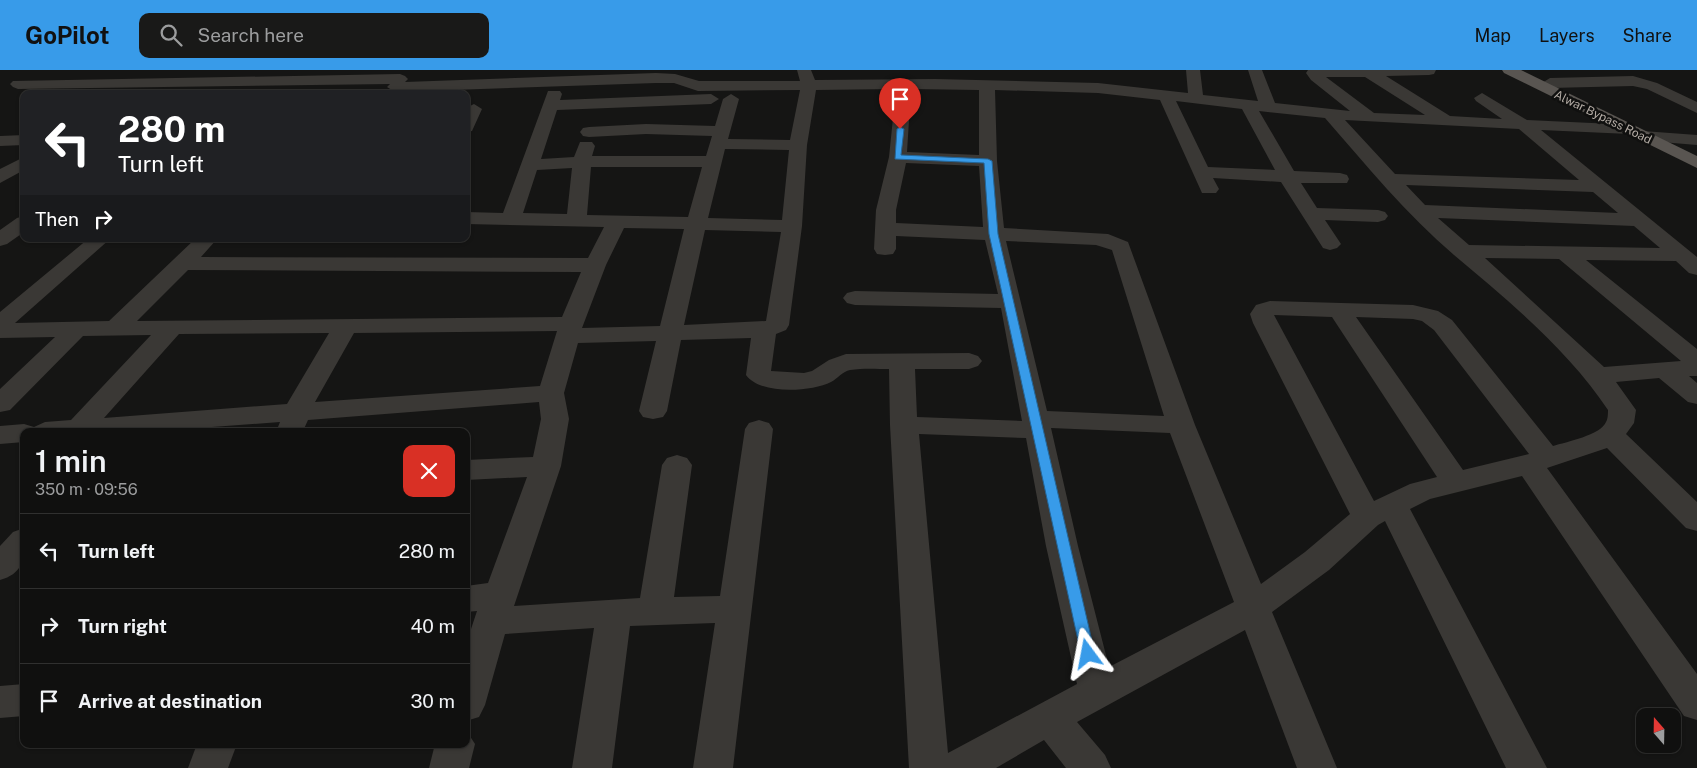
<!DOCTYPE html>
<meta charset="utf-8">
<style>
:root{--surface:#10100f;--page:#191918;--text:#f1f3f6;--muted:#9c9d9e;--line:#30302f;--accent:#389be9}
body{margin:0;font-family:"Public Sans",sans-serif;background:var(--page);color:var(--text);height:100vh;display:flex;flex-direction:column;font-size:19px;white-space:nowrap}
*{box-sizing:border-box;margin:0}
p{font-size:16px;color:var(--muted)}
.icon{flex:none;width:28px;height:28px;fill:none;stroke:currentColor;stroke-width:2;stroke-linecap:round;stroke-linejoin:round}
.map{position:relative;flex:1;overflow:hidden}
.panel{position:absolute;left:20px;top:358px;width:450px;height:320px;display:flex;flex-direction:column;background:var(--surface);border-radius:10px;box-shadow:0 1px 4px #0004,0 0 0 1px var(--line)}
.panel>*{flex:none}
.top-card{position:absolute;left:20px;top:20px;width:450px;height:152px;border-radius:10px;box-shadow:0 1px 4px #0004,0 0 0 1px var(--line);background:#202124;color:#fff;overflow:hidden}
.needle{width:32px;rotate:340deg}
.controls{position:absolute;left:1636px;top:638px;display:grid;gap:10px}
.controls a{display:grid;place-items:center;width:45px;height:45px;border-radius:10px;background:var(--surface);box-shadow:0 1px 4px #0004,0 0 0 1px var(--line);font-size:25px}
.pin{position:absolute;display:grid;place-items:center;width:42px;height:42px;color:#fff;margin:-51px -21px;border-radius:50% 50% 50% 0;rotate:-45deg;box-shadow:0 0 5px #0007}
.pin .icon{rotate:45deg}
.me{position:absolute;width:55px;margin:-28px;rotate:347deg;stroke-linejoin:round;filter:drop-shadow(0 0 4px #0008)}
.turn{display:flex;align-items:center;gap:18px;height:105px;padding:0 15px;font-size:22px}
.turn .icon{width:65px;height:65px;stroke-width:2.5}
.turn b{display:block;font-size:35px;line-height:42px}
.then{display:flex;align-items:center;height:48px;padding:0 15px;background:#0003;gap:10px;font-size:19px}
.round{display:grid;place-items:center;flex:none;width:52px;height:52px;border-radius:10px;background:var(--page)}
.summary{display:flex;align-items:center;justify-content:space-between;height:85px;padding:0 15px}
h1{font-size:30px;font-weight:600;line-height:38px}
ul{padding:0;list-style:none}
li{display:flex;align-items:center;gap:15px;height:75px;padding:0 15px;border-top:1px solid var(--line)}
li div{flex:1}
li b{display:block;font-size:19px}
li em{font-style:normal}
header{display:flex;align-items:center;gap:30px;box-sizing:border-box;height:70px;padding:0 25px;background:var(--accent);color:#111}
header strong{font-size:24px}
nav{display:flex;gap:28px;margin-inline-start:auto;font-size:18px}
.search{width:350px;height:45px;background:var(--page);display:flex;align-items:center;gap:12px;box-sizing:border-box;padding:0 18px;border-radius:10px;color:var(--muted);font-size:19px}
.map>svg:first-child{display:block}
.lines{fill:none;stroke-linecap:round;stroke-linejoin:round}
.minor{fill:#3a3835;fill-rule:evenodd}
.major{fill:#595551;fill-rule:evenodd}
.route{fill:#389be9;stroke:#246597}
.labels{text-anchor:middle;stroke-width:5;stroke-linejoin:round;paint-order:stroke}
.far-street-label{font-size:12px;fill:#b5ada6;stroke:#10100f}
</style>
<header>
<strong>GoPilot</strong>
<div class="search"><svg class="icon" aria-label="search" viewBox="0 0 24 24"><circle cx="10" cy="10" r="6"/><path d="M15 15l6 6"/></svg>Search here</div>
<nav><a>Map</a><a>Layers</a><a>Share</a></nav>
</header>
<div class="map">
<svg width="1697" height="698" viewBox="0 0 1697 698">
<rect width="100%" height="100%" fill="#151514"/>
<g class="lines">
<!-- minor -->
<path class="minor" d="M797,0H811L815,10L935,9L1098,13L1188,23L1186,0H1200L1203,25L1258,31L1248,0H1262L1275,33L1350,41L1311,10L1306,3L1308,0H1436L1434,4L1429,5L1386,6L1450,46L1502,49L1476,31L1474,28L1482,23L1527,50L1635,55L1637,59L1635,63L1629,64L1541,60L1697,187V205L1689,203L1676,191L1586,190L1697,279V306H1689L1697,313V334L1688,332L1659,308L1616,312L1636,340L1634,353L1626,364L1697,432V461L1686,458L1607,378L1547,398L1697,604V650L1684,646L1522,406L1430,429L1410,439L1547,698H1506L1385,451L1378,455L1329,500L1272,542L1337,698H1297L1245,560L1077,652L1105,685L1111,698H1066L1044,670L996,698H909L890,355L889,299C877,299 863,298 850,300C843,301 837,309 831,312C811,322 760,325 746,305L751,268L681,270L667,341L663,347L653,349L643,347L639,341L656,271L578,273L564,323L569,349L561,396L514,536L640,528L662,395L667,388L677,385L687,388L692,395L674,527L720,526L745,359L749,353L759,350L769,353L773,359L733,698H693L715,553L630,556L612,698H572L594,558L505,564L485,635L479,647L466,651V574L477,541L466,542V516L488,513L527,407L466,410V390L533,387L541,349L539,332L308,350L303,361H281L278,357L280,352L158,361H24V372L0,374V356L24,354L34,357L45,352L71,350L151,265L83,266L10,340L0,342V319L55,267L0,268V242L88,169H110L15,253L109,251L195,169H217L201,187L588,188L604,157L466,154V142L503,143L548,21H560L562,24L560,30L711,24L719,29L711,34L557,40L541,89L574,87L580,72H592L595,76L592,86H706L712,66L646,64L589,67L583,66L580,62L583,58L589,57L646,54L715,56L723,29L731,24L739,29L728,69L790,70L800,20L698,21L674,13H656L395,22L387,17L390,14L18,19L13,17L10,14L13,11L400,4L405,6L408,9L405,12L656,3L675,4L699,11H800ZM1326,7H1365L1425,45L1374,43ZM896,19L889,87L876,140L874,179L877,184L885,185L893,184L896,179V166L985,170L998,224L855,221L847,223L843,228L847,233L855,235L1001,238L1022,351L917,347L915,299H969L978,296L982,291L978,286L969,283L846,284L829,290L812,301L804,303L771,301L776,264L786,260L789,255L802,156L807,75L816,20ZM911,19L979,20V85L907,82ZM995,20L1098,23L1160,30L1202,123H1216L1219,119L1213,108L1281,112L1323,178L1330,180L1337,178L1341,174L1325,150L1378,152L1385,150L1388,146L1385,142L1378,140L1317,138L1301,113H1347L1349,109L1347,105L1340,103L1294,101L1259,41L1325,48C1366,95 1407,145 1454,185C1508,230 1569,281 1608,340C1608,343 1608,349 1606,352C1601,365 1566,372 1553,376L1452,250L1438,241L1413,235L1270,231L1256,235L1250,244L1253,253L1350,444L1305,482L1261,514L1195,355L1128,172L1108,164L1004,158L997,91ZM1176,31L1242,39L1275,100L1208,97ZM1345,50L1519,59L1579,110L1395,104ZM725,79L789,80L782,150L708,148ZM906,93L979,96L983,157L896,153V140ZM591,97H702L688,147L587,145ZM572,98L567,144L523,143L537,100ZM1406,115L1593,122L1618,143L1425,135ZM1438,148L1634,156L1660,178L1469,175ZM624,158L684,159L660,256L582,258L606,195ZM705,160L781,162L766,251L684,255ZM1006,171L1096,175L1112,180L1164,346L1047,341ZM1485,188L1559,189L1681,291L1604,297ZM188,200L581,202L562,247L137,251ZM1274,245L1332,247L1437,407L1410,414L1374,431ZM1356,247L1413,249L1422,251L1434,260L1529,384L1463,400ZM557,261L540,316L315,332L354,263ZM329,263L287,334L104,348L179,264ZM1051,358L1170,363L1234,532L1109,597L1078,476ZM919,364L1026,368L1046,476L1077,614L948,683Z
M1633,6L1657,13L1697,32V43L1647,19L1633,16L1550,18L1542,13L1550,8Z
M474,34L482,39L472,61L466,62V38Z
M1643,61L1697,65V75L1637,70L1634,66L1637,62Z
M24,65V75L0,76V66Z
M24,87V100L0,113V99Z
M24,146V162L7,174L0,176V160L17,148Z
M24,458C24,483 28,502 0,510V476L13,462Z
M24,614V646L0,648V616Z
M466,660L475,674L469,698H429L435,674H466Z
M197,674H237L228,698H188Z"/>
<!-- major -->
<path class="major" d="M1502,0H1521L1697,86V98L1504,3Z"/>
</g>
<!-- route -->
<path class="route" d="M900,57L904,59L901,85L988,89L992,91L998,164L1095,584L1093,589L1088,591L1083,589L1081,584L989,164L984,93L895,89L897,59Z"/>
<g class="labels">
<!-- far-street labels -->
<g class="far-street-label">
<text transform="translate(1603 47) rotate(26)" y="4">Alwar Bypass Road</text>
</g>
</g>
</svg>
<div class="controls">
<a><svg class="needle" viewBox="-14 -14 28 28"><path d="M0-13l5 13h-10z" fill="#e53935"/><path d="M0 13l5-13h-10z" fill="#9c9d9e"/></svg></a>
</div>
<div class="pin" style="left:900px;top:59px;background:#d93025"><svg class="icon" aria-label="arrive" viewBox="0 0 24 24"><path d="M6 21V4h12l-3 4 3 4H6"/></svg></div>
<svg class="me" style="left:1088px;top:584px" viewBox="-20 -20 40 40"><path d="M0-17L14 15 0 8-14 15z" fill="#389be9" stroke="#fff" stroke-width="4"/></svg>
<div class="top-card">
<div class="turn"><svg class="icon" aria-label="left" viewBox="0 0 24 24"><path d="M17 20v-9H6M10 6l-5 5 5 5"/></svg><div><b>280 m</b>Turn left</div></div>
<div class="then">Then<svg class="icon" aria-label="right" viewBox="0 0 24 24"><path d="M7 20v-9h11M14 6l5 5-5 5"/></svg></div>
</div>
<section class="panel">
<div class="summary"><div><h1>1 min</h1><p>350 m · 09:56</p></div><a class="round" style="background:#d93025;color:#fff"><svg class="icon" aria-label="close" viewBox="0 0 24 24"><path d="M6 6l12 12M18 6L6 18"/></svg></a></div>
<ul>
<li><svg class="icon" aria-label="left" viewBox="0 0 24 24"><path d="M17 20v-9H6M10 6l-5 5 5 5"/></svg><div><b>Turn left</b></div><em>280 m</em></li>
<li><svg class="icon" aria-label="right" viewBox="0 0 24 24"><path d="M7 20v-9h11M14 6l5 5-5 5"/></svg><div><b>Turn right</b></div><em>40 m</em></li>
<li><svg class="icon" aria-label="arrive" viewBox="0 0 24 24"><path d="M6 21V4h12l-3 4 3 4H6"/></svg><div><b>Arrive at destination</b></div><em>30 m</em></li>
</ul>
</section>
</div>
